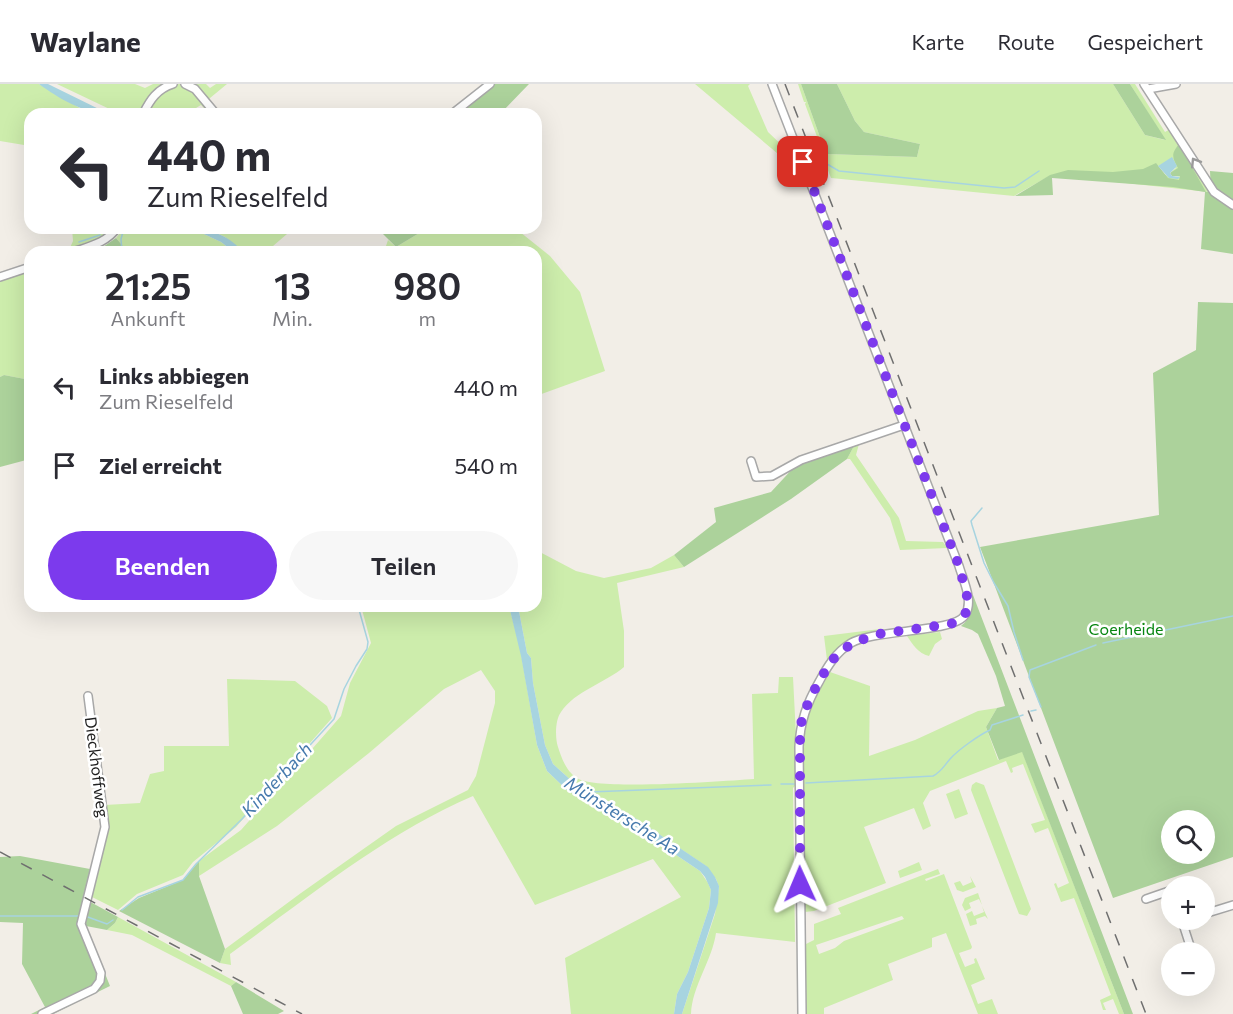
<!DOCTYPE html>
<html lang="de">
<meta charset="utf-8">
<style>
:root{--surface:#fff;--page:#f7f7f7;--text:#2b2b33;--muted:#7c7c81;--line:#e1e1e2;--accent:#7c3aed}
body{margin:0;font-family:Commissioner,sans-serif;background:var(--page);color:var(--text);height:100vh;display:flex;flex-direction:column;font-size:22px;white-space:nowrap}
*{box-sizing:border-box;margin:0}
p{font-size:20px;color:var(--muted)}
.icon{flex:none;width:33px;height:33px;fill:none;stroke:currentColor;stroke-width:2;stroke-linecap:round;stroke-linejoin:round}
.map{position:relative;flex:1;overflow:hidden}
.sheet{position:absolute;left:24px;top:162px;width:518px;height:366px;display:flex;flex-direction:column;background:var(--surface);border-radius:18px;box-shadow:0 6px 24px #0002}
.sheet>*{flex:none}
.hud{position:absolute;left:24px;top:24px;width:518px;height:126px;border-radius:18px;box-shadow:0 6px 24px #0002;background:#fff;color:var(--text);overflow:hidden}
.fabs{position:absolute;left:1161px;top:726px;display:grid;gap:12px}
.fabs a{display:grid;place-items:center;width:54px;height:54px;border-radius:50%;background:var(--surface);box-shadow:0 6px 24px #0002;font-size:30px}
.pin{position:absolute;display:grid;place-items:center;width:51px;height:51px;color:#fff;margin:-26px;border-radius:12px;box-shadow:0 3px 9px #0006}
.me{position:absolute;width:66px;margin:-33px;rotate:359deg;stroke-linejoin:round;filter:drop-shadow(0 0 4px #0008)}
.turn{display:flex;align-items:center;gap:21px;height:126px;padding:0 24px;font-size:27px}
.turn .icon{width:78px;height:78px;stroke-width:2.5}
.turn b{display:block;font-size:42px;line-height:51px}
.eta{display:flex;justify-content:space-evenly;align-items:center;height:102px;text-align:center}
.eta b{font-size:36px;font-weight:600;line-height:42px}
.action{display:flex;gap:12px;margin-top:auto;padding:12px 24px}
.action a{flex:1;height:69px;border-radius:36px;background:var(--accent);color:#fff;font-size:24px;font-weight:600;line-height:69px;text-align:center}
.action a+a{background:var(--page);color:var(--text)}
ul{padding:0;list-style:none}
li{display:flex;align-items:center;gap:18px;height:78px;padding:0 24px}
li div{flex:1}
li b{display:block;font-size:22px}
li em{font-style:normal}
header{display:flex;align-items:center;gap:36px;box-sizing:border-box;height:84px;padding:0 30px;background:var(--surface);border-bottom:2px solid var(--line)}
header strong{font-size:28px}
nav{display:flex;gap:33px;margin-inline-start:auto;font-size:21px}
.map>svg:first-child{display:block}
.grass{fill:#cdedac;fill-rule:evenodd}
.forest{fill:#acd29b;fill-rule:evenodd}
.water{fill:#a7d4e0}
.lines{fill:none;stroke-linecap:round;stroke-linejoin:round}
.stream{stroke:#a7d4e0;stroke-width:1.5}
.minor-casing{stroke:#a8a8a8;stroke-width:10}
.minor{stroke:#fff;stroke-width:7}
.rail{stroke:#6f6f6f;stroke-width:1.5;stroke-dasharray:12 12;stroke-linecap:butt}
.oneway{stroke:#9b9b9b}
.route{stroke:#7c3aed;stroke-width:10;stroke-dasharray:0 18}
.labels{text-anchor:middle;stroke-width:5;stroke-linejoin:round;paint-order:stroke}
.park-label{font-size:16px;fill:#088611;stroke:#fff}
.street-label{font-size:16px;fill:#212121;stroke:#fff}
.water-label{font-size:18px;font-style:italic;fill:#467aad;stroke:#fff}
</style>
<header>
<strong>Waylane</strong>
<nav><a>Karte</a><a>Route</a><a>Gespeichert</a></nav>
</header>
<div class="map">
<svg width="1233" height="930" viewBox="0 0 1233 930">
<rect width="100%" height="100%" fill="#f2eee7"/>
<!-- grass -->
<path class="grass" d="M0,0H39L90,30H30V62L0,57Z
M57,0H135L145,4L153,0H206L210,4L216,0H227L204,19L212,30H210L201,21L186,30H120Z
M695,0H750L748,2L768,48L788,67L796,85Z
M798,0H801L826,70L917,73L920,60L864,48L855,37L837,0H1113L1145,51L1165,56L1130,0H1135L1165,48L1170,45L1209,108L1051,91L1014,112L831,94L823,73L826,70L823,69L805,20L806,18H804ZM1166,78L1176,84L1171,88V91L1180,93C1169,94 1164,92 1158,82Z
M72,144H112L97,156L69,166L73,157Z
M124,144H191L221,158L234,168H128L116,154Z
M206,144H294L273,162L277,168H243L225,153Z
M476,144H515L550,172L580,208L605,287L536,312V168H397L396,164L392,168H384L388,156L396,163L421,148Z
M30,186V296L4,291L0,293V196Z
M859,360L856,371L899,434L906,457L943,458L947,464L900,466L890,434L850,375H847L854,362Z
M536,466L576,487L604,494L651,484L674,471L684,483L617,499L624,547V583C605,599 575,607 561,628C555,636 555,654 558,663C562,675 566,687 577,694C595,707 724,697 754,695L752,610L778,609L779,593H793L796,652L795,702L793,704L795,858L716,849C712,877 692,902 691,930H682L715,830L719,803L716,795L706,782L635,734L574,699L553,680L545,661L533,599L531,574L527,569L518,522H536Z
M361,522H509L520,564L537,661L547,687L568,707L627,738L700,787L708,799L711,806L709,824L688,888L677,910L674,930H571L565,874L681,813L653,775L535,821L473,712C386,749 306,815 230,870L231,881L220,879L225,865L301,809L396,742L468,706L476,692L495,619V607L481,586L444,605L369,669L277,742L199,792V777L241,746L341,632L350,599L371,559Z
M880,545L844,559L827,576L824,552Z
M940,548L942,555L935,560L929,572C918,569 913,561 907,552Z
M830,588L870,602L869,672L915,656L978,627L997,624L986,643L998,676L1022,667L1124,930H1119L1113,915L1103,919L1106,926H1103L1100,916L1111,911L1074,814L1061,818L1054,800L1056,799L1058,804L1069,799L1048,744L1035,749L1031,740L1045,736L1023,680L1012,684L1013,688L1011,689L1006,677L930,707L923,719L931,742L923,746L914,724L864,743L886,799L814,827L805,828L802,776V667L809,626Z
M227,595L295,597L327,622L332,634L236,743L193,778L183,791L137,810L118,826L90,812L105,721L140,719L150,690L164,687V662H229Z
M976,698L984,701L1031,825L1027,832L1019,830L971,706L972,701Z
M959,705L968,730L955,735L946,710Z
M919,778L922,786L900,794L898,787Z
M938,785L940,790L925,795L926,797L944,790L972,863L971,865L959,869L965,883L975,879L974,875L976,874L985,895L971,901L978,920L992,915L998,930H978L946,849L932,854V863L888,880L893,896L824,924V930H806V860L814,856V840L841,830L838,824ZM902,832L904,835L844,857L835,864L819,870L816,861Z
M970,792L976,803L963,808L957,806L954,799L960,797L963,802L972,798Z
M978,809L982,821L979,815L969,819L971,824L965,827L962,821L965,814Z
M982,822L988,835L985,832L976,835L977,840L970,842L966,830L972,827L974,832L984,828Z
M118,833L236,898L231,902L132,851L107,846L115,839Z"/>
<!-- forest -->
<path class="forest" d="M493,0H529L500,30H456Z
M801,0H837L855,37L864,48L920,60L917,73L826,70Z
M1113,0H1130L1166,56L1145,51Z
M1179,60L1206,108L1211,107L1210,87L1233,89V170L1201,165L1205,108L1173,103L1052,94L1053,111L1015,112L1050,91L1068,86L1113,88L1143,85L1156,79L1168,94L1179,96L1180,92H1172L1170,89L1178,84C1172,73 1171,70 1179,60Z
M377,144H476L421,148L396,163Z
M116,154L128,168H107L103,163Z
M1198,218L1233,219V773L1113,814L980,463L1159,431L1153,289L1196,266ZM1172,736H1204V770H1172Z
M4,291L30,296V375L0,383V293Z
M854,362L847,375L791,415L684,483L674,471L716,438L714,424L771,408L796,381Z
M973,511L1133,930H1124L1022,668L999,676L986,643L997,624L1005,622L996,592L978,550L972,546L961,542C972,533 973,525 973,511Z
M20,772L90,785L83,814L118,833L115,839L107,846L86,842L110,902L53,930H31L45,923L22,880L23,839L0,838V773Z
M199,777V792L225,865L220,879L119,827L139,814L183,796Z
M236,898L284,927L278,930H243L231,902Z"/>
<!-- water -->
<path class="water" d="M39,0H48L109,30C85,30 58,14 39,0Z
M1172,73L1177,82L1170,89L1172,92L1180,93L1178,95L1169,94L1159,83L1158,82Z
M191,144C210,144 231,153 243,168H234L221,158Z
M509,522H518L527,569L531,574L533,599L545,661L553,680L574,699L635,734L708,783L715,793L719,802L718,819L682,930H674L677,910L688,888L709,824L711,806L705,793L700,787L627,738L568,707L547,687L537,661L521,572Z"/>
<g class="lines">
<!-- stream -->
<path class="stream" d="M827,80L839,87L1004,104L1015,103L1039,87
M1212,111L1233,125
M106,146L109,144
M79,158L100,151
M122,168L121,155L124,144
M982,424L971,437L972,441L984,479L994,499L1008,522L1014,548L1023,576
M1103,559L1233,532
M1041,623L1029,593L1030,586L1096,561
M1031,627L1036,626
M806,699L933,692C941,688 944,682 950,675C958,666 979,651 990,646L992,641L1023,631
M781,700H794
M589,708L771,701
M122,826L138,813L183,796L196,780L242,735L334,635L344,605L356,582L367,565L368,558L358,522
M0,832H80
M85,832L107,840L113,836"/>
<!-- minor casing -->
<g class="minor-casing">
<path id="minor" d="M185,0L195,5L216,30
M772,0L959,482C963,496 974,517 965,531C954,549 875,545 851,559C836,568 827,583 819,598C807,619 800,638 799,663L802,930
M1144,0L1214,108L1233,121
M1148,5L1176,0
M143,30C150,16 157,5 173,0
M452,30L490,0
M73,168C90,162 106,159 117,144
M0,193L30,183
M751,377L756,393L772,392L801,376L904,341
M1146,815L1172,806
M1204,830L1233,821
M1188,836L1182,837L1192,868
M42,930L94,905L100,897L101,889L81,840L105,743L88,612"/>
</g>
<!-- minor -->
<use href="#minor" class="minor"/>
<!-- rail -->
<path class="rail" d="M785,0L1146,930
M0,768L302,930"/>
</g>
<!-- one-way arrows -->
<defs><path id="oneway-chevron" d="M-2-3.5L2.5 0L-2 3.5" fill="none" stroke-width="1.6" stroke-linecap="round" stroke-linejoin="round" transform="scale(1.5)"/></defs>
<use class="oneway" href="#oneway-chevron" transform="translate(1195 78) rotate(-122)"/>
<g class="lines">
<!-- route -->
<path class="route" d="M800,800V651L802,634L811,612L831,577L852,559L879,550L951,540L964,533L968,523V516L959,482L803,78"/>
</g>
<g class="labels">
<!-- park labels -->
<g class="park-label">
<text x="1126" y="551">Coerheide</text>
</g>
<!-- street labels -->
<g class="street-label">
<text transform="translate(97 683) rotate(83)" y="6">Dieckhoffweg</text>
</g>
<!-- water labels -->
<g class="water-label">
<text transform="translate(277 696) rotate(-47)" y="6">Kinderbach</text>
<text transform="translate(622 732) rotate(32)" y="6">Münstersche Aa</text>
</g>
</g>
</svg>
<div class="fabs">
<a><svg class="icon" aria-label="search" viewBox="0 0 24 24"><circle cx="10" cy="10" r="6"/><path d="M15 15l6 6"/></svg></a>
<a>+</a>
<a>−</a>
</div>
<div class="pin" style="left:803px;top:78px;background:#d93025"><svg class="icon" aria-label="arrive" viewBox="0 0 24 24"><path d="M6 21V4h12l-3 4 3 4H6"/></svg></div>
<svg class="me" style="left:800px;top:800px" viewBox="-20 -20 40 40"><path d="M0-17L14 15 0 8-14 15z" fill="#7c3aed" stroke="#fff" stroke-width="4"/></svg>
<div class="hud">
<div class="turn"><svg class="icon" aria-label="left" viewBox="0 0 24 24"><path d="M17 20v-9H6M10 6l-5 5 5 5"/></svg><div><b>440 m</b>Zum Rieselfeld</div></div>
</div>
<section class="sheet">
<div class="eta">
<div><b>21:25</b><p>Ankunft</p></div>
<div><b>13</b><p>Min.</p></div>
<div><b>980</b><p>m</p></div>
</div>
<ul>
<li><svg class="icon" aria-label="left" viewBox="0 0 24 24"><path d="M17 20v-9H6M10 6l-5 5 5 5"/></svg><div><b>Links abbiegen</b><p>Zum Rieselfeld</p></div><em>440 m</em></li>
<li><svg class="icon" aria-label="arrive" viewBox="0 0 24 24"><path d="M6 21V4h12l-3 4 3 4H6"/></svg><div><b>Ziel erreicht</b></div><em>540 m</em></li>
</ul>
<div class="action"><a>Beenden</a><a>Teilen</a></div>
</section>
</div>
